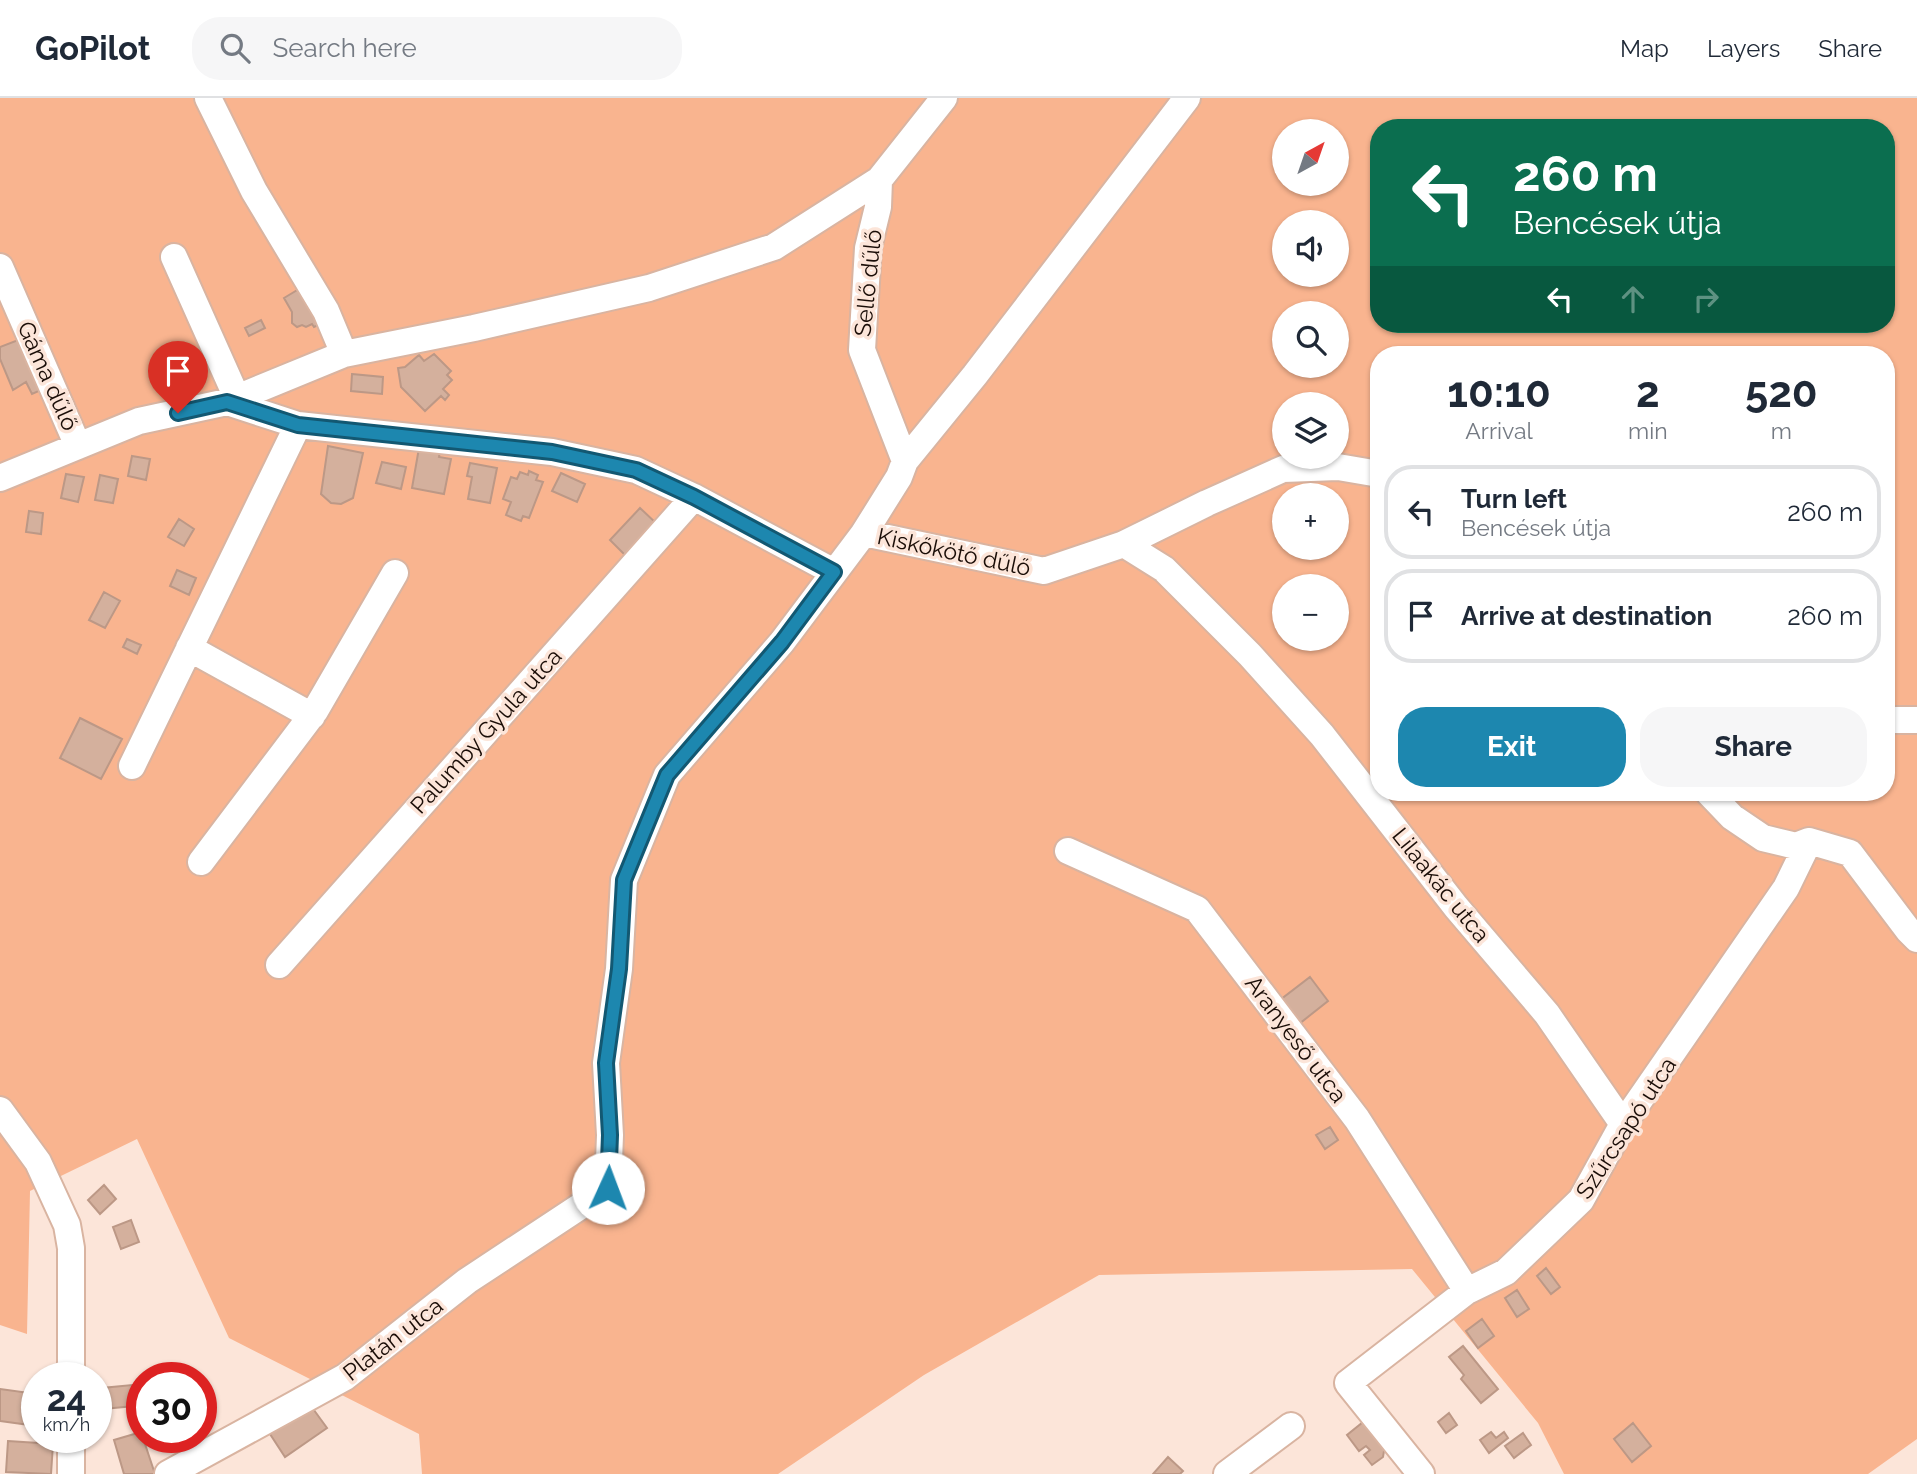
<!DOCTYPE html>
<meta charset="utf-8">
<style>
:root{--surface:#fff;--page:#f6f6f7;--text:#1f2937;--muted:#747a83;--line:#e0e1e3;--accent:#1d87af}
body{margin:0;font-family:Raleway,sans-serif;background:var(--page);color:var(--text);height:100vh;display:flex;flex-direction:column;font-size:26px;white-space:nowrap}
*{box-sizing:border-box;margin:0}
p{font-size:23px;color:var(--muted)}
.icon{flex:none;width:38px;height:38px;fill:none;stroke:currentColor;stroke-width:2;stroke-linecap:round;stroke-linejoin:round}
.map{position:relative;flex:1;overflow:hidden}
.sheet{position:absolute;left:1370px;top:248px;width:525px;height:455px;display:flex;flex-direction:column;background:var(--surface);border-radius:28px;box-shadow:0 2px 5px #0004}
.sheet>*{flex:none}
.banner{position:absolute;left:1370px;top:21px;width:525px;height:214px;border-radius:28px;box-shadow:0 2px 5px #0004;background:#0b6e4f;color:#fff;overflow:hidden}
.needle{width:46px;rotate:40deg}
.tools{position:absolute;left:1272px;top:21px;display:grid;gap:14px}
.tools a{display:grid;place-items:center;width:77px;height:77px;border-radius:50%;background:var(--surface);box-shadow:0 2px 5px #0004;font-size:35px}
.speed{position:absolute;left:21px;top:1264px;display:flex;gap:14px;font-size:35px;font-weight:700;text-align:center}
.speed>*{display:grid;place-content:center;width:91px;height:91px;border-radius:50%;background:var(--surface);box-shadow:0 2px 5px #0004;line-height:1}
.speed small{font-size:18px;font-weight:400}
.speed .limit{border:10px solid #d22;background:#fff;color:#111}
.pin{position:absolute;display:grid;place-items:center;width:60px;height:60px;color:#fff;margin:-72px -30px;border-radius:50% 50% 50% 0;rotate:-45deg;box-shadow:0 0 7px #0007}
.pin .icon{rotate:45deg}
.me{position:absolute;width:77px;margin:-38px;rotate:2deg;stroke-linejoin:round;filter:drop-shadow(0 0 5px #0008)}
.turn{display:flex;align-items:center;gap:24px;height:147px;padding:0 28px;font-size:32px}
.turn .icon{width:91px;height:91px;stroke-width:2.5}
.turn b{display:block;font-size:49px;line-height:60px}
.lanes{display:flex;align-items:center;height:66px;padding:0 28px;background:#0003;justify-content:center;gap:35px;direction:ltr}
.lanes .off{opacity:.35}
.eta{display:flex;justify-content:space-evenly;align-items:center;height:119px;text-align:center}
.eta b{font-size:42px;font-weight:700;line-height:49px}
.button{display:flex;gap:14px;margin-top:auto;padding:14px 28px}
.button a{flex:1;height:80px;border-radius:28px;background:var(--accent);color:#fff;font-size:28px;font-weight:700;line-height:80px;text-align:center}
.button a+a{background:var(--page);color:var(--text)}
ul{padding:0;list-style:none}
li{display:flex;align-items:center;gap:21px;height:94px;margin:0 14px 10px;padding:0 14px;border:4px solid var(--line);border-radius:28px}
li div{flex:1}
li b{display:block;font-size:26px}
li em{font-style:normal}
header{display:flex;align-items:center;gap:42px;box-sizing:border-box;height:98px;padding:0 35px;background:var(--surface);border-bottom:2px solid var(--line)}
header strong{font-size:33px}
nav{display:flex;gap:38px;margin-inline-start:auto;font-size:24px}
.search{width:490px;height:63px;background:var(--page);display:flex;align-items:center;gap:18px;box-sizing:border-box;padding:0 24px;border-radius:28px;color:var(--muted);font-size:26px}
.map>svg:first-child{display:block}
.green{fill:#f9b48f;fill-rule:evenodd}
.building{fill:#d4b09d;stroke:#bc9886;stroke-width:2}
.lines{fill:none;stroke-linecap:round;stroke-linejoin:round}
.minor-casing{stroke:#d9b4a1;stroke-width:30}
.minor{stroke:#fff;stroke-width:26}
.route-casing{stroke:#135872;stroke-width:18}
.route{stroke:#1d87af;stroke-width:12}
.labels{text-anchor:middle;stroke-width:7;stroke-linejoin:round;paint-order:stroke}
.street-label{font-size:23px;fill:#1a0d07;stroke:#fce5d9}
</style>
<header>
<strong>GoPilot</strong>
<div class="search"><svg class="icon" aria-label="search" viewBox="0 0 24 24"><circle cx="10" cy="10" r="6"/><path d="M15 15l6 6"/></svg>Search here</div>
<nav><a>Map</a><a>Layers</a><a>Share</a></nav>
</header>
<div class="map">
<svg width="1917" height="1376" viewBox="0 0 1917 1376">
<rect width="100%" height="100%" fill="#fce5d9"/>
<!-- green -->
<path class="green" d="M0,0H1917V1341L1868,1376H1564L1538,1325L1412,1171L1099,1177L924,1277L778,1376H422L419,1336L229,1240L137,1041L30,1093L27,1236L0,1227ZM1379,30H1886V226H1379ZM1284,33H1337V86H1284ZM1284,124H1337V177H1284ZM1284,215H1337V268H1284ZM1379,257H1886V695H1379ZM1284,306H1337V359H1284ZM1284,397H1337V450H1284ZM1284,488H1337V541H1284Z"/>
<!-- building -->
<path class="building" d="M299,191L327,223L314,229L312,226L306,229L302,227L297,229L292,225V214L284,200Z
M261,222L265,230L249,238L245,230Z
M26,239L50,288L32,296L26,284L13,292L0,261V249Z
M434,256L451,273L447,277L452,282L443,291L449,297L445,302L441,298L425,313L401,289L398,270L405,269L419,257L424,263Z
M352,276L383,279L382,296L351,293Z
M328,348L363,355L353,400L341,406L331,405L321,396Z
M419,350L440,354L439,359L451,361L444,396L412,390Z
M132,358L150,361L146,382L128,378Z
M382,364L406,369L401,391L376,385Z
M470,365L497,370L490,405L468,401L472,379L467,378Z
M529,373L538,377L536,382L543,384L529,420L523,418L521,423L506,417L511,404L503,401L511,379L517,381L520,374L528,377Z
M561,375L585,386L577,404L552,393Z
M66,376L84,379L78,404L61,400Z
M100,377L118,381L113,405L95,402Z
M640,410L657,426L626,458L610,442Z
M29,413L43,415L41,436L26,434Z
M179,421L194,431L184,448L168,439Z
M177,472L196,480L189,497L170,488Z
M104,494L120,503L105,530L89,522Z
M127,541L141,547L137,556L123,549Z
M80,620L122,641L101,681L60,660Z
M1310,879L1328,903L1299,926L1280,902Z
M1330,1029L1338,1042L1325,1051L1316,1037Z
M104,1087L116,1101L100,1116L88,1102Z
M131,1122L139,1144L121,1151L113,1129Z
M1546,1170L1560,1189L1551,1196L1537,1178Z
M1517,1192L1529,1211L1517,1219L1505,1200Z
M1482,1221L1494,1238L1478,1250L1466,1233Z
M1463,1248L1498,1291L1481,1305L1461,1281L1464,1277L1449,1259Z
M132,1287L134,1308L104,1311L102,1290Z
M0,1291L37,1296V1328L0,1323Z
M311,1308L327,1330L285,1359L270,1336Z
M1449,1315L1457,1327L1446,1335L1438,1324Z
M1368,1320L1385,1347L1383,1359L1372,1367L1364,1357L1370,1352L1366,1348L1359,1353L1347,1337Z
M1633,1325L1651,1348L1632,1364L1614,1341Z
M141,1334L155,1376H124L114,1342Z
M1491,1334L1496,1340L1504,1334L1508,1340L1489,1355L1480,1342Z
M1523,1335L1531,1347L1514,1360L1505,1348Z
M8,1343L53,1346L51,1376L6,1374Z
M1168,1359L1183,1373L1180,1376H1153Z"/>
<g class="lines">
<!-- minor casing -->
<g class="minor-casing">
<path id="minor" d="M208,0L254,93L326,213L344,256
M879,82L878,109L868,150L862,252L905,363
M174,159L237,300
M0,169L78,348
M227,304L344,256L474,230L649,190L774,149L879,82L944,0
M0,380L139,323L227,304L298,327L552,354L636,372L694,399L834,474
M864,435L1044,473L1124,446L1207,405L1283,371L1338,369L1379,376
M1124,446L1164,471L1250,557L1322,637L1456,809L1547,916L1623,1026
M189,550L312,618
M1886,622H1917
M132,668L298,327
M1709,695L1732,719L1763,740L1796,748L1809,743L1850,755L1908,832L1917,841
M1068,753L1197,811L1357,1021L1467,1193
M201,764L315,613L395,475
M279,867L694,399
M0,1012L38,1064L67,1127L71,1150V1279
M71,1339V1376
M168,1376L345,1279L467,1183L608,1090L610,1037L606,965L619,871L624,782L667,677L782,544L864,435L899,379L905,363L975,277L1187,0
M1227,1376L1291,1328
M1421,1376L1348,1285L1467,1193L1506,1174L1581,1102L1623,1026L1786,790L1809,743"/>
</g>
<!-- minor -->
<use href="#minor" class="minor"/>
</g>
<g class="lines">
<!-- route casing -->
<g class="route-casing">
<path id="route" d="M178,315L227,304L298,327L552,354L636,372L694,399L834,474L782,544L667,677L624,782L619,871L606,965L610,1037L608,1090"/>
</g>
<!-- route -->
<use href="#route" class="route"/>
</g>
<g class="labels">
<!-- street labels -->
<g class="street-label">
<text transform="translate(868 185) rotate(-84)" y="8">Sellő dűlő</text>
<text transform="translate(48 278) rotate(66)" y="8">Gáma dűlő</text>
<text transform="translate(954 454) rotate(12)" y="8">Kiskőkötő dűlő</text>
<text transform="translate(486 633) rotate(-48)" y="8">Palumby Gyula utca</text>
<text transform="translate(1441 787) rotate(51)" y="8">Lilaakác utca</text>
<text transform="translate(1296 941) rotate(53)" y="8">Aranyeső utca</text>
<text transform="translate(1626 1030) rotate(-57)" y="8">Szűrcsapó utca</text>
<text transform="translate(393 1241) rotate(-38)" y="8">Platán utca</text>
</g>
</g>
</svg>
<div class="tools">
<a><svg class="needle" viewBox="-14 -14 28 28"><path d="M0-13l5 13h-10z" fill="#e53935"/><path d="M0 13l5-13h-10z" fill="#747a83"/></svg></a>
<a><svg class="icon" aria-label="sound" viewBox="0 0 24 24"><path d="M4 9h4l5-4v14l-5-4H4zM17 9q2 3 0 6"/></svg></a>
<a><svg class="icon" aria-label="search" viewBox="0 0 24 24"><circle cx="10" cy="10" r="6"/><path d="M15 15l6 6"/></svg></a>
<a><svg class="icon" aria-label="layers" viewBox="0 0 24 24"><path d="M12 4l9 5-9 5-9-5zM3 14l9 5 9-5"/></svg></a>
<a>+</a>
<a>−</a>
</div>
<div class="speed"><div>24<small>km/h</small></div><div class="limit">30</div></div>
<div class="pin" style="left:178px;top:315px;background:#d93025"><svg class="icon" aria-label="arrive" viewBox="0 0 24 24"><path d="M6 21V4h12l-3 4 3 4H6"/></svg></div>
<svg class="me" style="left:608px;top:1090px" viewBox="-20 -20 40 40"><circle r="19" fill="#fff"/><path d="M0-13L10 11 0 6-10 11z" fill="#1d87af"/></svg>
<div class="banner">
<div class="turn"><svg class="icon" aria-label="left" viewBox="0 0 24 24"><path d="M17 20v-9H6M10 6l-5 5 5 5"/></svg><div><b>260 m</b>Bencések útja</div></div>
<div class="lanes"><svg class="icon" aria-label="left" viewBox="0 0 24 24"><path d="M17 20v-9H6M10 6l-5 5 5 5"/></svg><svg class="icon off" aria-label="ahead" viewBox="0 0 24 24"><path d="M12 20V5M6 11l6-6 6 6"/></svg><svg class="icon off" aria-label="right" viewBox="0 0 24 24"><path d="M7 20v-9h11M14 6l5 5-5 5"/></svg></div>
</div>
<section class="sheet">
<div class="eta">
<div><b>10:10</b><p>Arrival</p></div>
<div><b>2</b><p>min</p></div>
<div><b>520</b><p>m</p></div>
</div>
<ul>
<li><svg class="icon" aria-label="left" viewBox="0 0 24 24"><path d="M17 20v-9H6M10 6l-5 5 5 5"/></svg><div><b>Turn left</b><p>Bencések útja</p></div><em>260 m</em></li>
<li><svg class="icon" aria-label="arrive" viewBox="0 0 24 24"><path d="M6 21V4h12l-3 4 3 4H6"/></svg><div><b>Arrive at destination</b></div><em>260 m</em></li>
</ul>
<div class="button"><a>Exit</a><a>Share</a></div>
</section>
</div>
